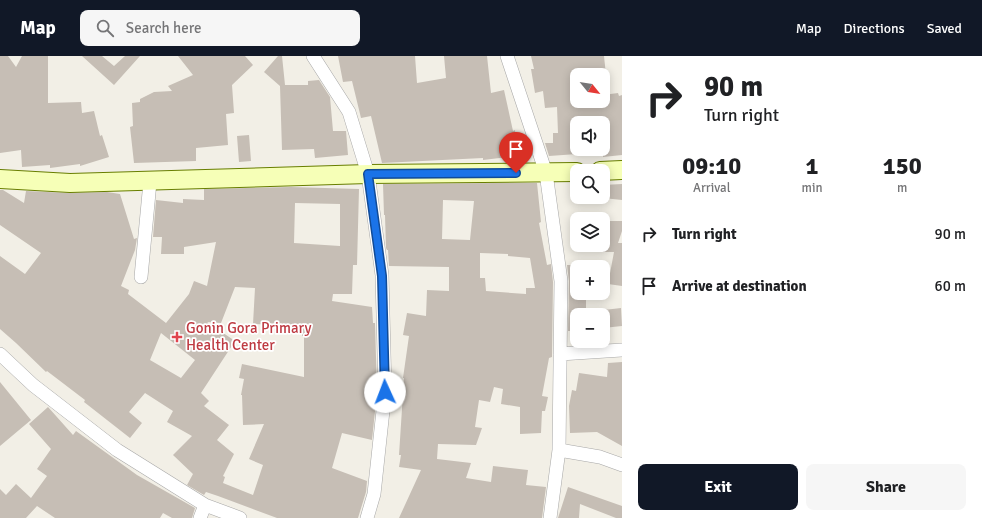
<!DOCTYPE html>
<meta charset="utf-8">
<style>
:root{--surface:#fff;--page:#f6f6f6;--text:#202124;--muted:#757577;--accent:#111827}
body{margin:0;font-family:Signika,sans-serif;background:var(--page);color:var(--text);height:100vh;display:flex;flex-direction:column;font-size:15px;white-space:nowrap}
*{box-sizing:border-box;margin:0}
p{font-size:13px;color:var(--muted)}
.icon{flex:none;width:22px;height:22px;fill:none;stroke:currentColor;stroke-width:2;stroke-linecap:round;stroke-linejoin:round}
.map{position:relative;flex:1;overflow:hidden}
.details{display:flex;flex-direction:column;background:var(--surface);width:360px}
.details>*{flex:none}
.top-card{background:#fff;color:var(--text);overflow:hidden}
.needle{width:26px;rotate:120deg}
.controls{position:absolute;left:570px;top:12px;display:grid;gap:8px}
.controls a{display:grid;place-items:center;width:40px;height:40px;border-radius:8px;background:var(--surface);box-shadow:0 2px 10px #0003;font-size:20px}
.pin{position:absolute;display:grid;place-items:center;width:34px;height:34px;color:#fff;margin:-41px -17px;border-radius:50% 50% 50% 0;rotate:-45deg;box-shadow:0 0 4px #0007}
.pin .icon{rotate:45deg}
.me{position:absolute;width:44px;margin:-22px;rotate:358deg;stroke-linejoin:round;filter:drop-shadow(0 0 3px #0008)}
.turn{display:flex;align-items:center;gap:14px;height:84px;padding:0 16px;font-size:18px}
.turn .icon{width:52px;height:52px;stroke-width:2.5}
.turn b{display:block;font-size:28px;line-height:34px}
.eta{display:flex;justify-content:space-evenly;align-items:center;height:68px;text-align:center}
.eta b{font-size:24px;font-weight:700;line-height:28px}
.button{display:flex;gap:8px;margin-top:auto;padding:8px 16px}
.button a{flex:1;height:46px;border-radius:8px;background:var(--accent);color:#fff;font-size:16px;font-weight:700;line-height:46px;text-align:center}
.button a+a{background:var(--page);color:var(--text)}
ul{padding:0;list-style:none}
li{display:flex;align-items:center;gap:12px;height:52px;padding:0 16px}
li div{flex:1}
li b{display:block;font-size:15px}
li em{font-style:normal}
header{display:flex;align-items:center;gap:24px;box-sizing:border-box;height:56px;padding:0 20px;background:var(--accent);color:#fff}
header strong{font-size:19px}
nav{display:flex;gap:22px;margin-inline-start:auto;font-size:14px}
.search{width:280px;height:36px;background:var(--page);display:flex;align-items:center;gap:10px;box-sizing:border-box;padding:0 14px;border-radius:8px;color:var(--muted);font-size:15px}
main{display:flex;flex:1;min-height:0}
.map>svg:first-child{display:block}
.building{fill:#c6beb5;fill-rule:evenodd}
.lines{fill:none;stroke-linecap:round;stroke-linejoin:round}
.street-casing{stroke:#a7a7a7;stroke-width:14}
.secondary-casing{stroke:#687e00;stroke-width:20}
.street{stroke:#fff;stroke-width:13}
.secondary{stroke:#f6ffb7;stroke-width:18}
.route-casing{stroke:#114b97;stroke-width:10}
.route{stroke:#1a73e8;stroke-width:7}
.health-dot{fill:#e0444e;stroke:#fff;stroke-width:1.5}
.labels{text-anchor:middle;stroke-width:3.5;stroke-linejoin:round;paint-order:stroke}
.health-label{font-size:15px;fill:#be3a42;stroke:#fff;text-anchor:start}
</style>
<header>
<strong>Map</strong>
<div class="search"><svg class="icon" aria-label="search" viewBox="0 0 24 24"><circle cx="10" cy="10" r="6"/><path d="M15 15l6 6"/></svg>Search here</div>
<nav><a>Map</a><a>Directions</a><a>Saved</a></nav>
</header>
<main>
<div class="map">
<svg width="622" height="462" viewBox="0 0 622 462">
<rect width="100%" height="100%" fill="#f2efe6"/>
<!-- building -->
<path class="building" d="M0,0H8L16,11L22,0H48V47L81,46L82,57L94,55L100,80L102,79L109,101L80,110V108L50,112V109L22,111L21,94L0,97Z
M82,0H102L114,10L125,0H140L114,29Z
M178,0H245L253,9L232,29L234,57L226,58L228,89L196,92V105L134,107L130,71L133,70L132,47L140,46V43L154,36L172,35L168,30L193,19Z
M278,0H282L285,29H308V25L319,24L330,41L333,75H346L348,99L315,102L314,93L282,94L280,30L264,16Z
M338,0H415L417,27L446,22L444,0H487L491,37L504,34L513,75L515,74L516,88H528L531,98L483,104V102L382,107L371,60L361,62L352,25L343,26Z
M531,0H604L606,19H577V45H603V39L618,37L619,40L622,39V99L603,101V67H577V98L549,100L545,87H553V77H558L557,51L545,52L543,35L535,37L531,13H534Z
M249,79L251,105L239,106L237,80Z
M495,127H537L541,166L539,167L547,209L551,208L553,226L552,301L549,302L542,340L548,341L545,355H542L541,377L520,378V351L501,348L503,333L494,331L490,346L479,344L475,371L482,372L476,389L438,388L437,403L471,407L466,422L491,426L493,410L528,414L526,429L546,431L542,462H399L421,414L399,411L401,399H399L404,322H403L409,280L403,279L407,257L426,260L427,234L449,235V211L389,210L388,194H387L386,192L385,159H384L383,128ZM443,144L474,145L470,184L442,183ZM480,197L508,198V200L530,202L535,232H526V238L486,235L485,222H480Z
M622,128V144L603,142V129Z
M291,131L359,133L357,209H353L352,238H333L332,245L372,251L373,267H375L377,336L372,384L342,377L332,412L367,425L366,436L358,462H277L218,440L206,436L204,439L187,429L193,418L173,399L192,380L167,366L173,355L145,337L129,356L142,367L130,382L84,346L85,344L47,315L46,316L16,287L0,273V200L25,218L41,197L0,169V134H3L24,147L26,135L69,137L107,136L120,138L134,183L137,182L135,194L121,230L129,234L128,238L166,267L189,238L194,225L207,230L216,186L184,191V198H161L162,181H153L156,144L183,147V143L204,144V133ZM295,147L340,148V190L294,187ZM235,231L255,232L253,268L302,270V280H304V321L242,308L239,322L244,323L241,339H242L243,369L264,368L249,403L263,409L253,439L223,427L225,421L223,420L234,398L217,384L229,369L204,350L209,345L201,337L235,285L207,266L221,267ZM161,277L195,304L181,322L150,304Z
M603,165H622V175L618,187H622V230L608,228L614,196H603Z
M567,209H577V237H586V259H577V275H568L569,225Z
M621,252L622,270L603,272L604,254Z
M622,306V390L597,376L570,377L569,350L572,334L576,335L579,317L607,321L608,307Z
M0,326L31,364L0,390Z
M48,351L73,379L76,375L137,419L195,452L192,462H172L163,457L160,462H55L37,450L26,462H0V433L6,439L16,428L31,442L47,420L37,413L51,393L29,368Z
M568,431L622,450V462H616L580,448L579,462H558Z"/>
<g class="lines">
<!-- street casing -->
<g class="street-casing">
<path id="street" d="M313,0L349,56L368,118L382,219L385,336L374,438L367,462
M507,0L546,117L561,225L559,394L550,462
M141,221L150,126
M0,298L33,329L117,394L205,449L240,462
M560,298L622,294
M559,394L600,401L622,409
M200,462L205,449"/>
</g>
<!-- secondary casing -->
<g class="secondary-casing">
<path id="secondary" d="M600,115L622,114
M0,123L70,127L368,118L577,116"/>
</g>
<!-- street -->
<use href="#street" class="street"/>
<!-- secondary -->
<use href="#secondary" class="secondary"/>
</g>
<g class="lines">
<!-- route casing -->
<g class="route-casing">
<path id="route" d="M385,336L382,220L368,118L516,117"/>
</g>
<!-- route -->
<use href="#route" class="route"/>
</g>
<!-- markers -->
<path class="health-dot" d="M175 275h4v4h4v4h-4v4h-4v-4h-4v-4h4z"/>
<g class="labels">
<!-- health labels -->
<g class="health-label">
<text x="186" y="277">Gonin Gora Primary<tspan x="186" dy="17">Health Center</tspan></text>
</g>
</g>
</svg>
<div class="controls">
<a><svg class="needle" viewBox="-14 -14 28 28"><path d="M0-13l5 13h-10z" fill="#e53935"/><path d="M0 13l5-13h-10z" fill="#757577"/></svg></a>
<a><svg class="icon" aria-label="sound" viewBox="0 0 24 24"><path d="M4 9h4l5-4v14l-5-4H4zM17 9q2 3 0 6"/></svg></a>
<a><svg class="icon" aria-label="search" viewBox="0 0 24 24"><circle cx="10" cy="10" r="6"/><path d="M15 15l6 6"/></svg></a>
<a><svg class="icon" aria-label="layers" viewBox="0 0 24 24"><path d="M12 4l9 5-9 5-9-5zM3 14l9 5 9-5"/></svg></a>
<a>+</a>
<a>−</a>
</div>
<div class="pin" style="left:516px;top:117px;background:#d93025"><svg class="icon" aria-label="arrive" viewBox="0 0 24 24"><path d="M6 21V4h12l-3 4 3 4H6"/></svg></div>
<svg class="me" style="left:385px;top:336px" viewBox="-20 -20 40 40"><circle r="19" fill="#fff"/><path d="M0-13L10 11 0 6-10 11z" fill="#1a73e8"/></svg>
</div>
<section class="details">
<div class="top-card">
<div class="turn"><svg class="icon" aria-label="right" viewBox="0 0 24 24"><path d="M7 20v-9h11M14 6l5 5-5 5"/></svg><div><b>90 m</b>Turn right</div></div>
</div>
<div class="eta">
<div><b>09:10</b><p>Arrival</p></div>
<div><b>1</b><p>min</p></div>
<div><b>150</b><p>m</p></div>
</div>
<ul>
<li><svg class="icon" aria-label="right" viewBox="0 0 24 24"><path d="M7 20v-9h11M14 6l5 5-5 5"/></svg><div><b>Turn right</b></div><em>90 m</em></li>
<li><svg class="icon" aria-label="arrive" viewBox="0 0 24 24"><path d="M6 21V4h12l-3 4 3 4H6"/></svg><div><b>Arrive at destination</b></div><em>60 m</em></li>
</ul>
<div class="button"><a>Exit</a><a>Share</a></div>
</section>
</main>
